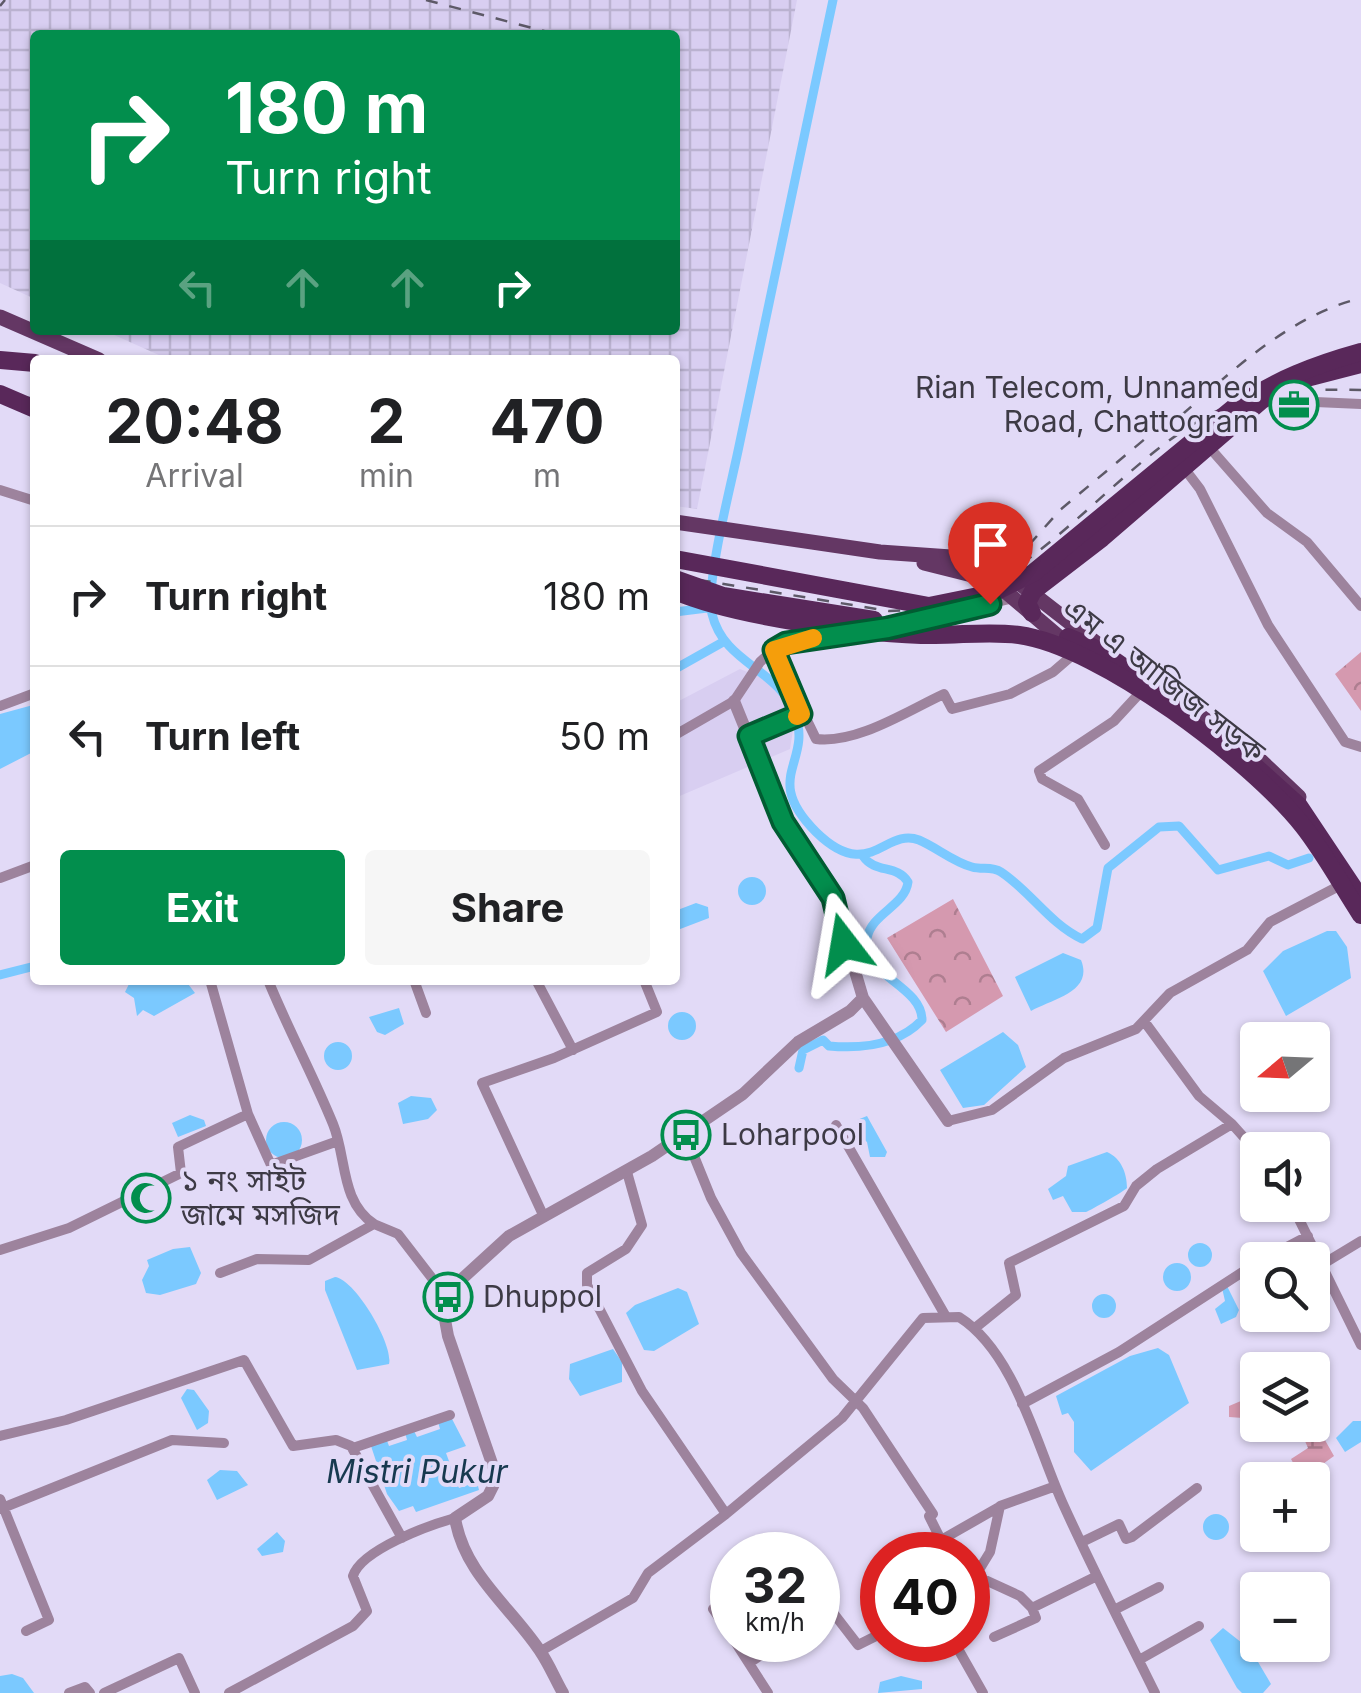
<!DOCTYPE html>
<meta charset="utf-8">
<style>
:root{--surface:#fff;--page:#f6f6f6;--text:#202124;--muted:#757577;--line:#e0e0e0;--accent:#028e4d}
body{margin:0;font-family:Inter,"Noto Sans Bengali",sans-serif;background:var(--page);color:var(--text);height:100vh;display:flex;flex-direction:column;font-size:38px;white-space:nowrap}
*{box-sizing:border-box;margin:0}
p{font-size:32px;color:var(--muted)}
.icon{flex:none;width:55px;height:55px;fill:none;stroke:currentColor;stroke-width:2;stroke-linecap:round;stroke-linejoin:round}
.map{position:relative;flex:1;overflow:hidden}
.side{position:absolute;left:30px;top:355px;width:650px;height:630px;display:flex;flex-direction:column;background:var(--surface);border-radius:10px;box-shadow:0 2px 8px #0004}
.side>*{flex:none}
.guide{position:absolute;left:30px;top:30px;width:650px;height:305px;border-radius:10px;box-shadow:0 2px 8px #0004;background:#028e4d;color:#fff;overflow:hidden}
.needle{width:65px;rotate:251deg}
.fabs{position:absolute;left:1240px;top:1022px;display:grid;gap:20px}
.fabs a{display:grid;place-items:center;width:90px;height:90px;border-radius:10px;background:var(--surface);box-shadow:0 2px 8px #0004;font-size:50px}
.speed{position:absolute;left:710px;top:1532px;display:flex;gap:20px;font-size:50px;font-weight:700;text-align:center}
.speed>*{display:grid;place-content:center;width:130px;height:130px;border-radius:50%;background:var(--surface);box-shadow:0 2px 8px #0004;line-height:1}
.speed small{font-size:25px;font-weight:400}
.speed .limit{border:15px solid #d22;background:#fff;color:#111}
.pin{position:absolute;display:grid;place-items:center;width:85px;height:85px;color:#fff;margin:-102px -42px;border-radius:50% 50% 50% 0;rotate:-45deg;box-shadow:0 0 10px #0007}
.pin .icon{rotate:45deg}
.me{position:absolute;width:110px;margin:-55px;rotate:346deg;stroke-linejoin:round;filter:drop-shadow(0 0 8px #0008)}
.turn{display:flex;align-items:center;gap:35px;height:210px;padding:0 30px;font-size:45px}
.turn .icon{width:130px;height:130px;stroke-width:2.5}
.turn b{display:block;font-size:70px;line-height:85px}
.lanes{display:flex;align-items:center;height:95px;padding:0 30px;background:#0003;justify-content:center;gap:50px;direction:ltr}
.lanes .off{opacity:.35}
.eta{display:flex;justify-content:space-evenly;align-items:center;height:170px;text-align:center}
.eta b{font-size:60px;font-weight:700;line-height:70px}
.action{display:flex;gap:20px;margin-top:auto;padding:20px 30px}
.action a{flex:1;height:115px;border-radius:10px;background:var(--accent);color:#fff;font-size:40px;font-weight:700;line-height:115px;text-align:center}
.action a+a{background:var(--page);color:var(--text)}
ul{padding:0;list-style:none}
li{display:flex;align-items:center;gap:30px;height:140px;padding:0 30px;border-top:2px solid var(--line)}
li div{flex:1}
li b{display:block;font-size:38px}
li em{font-style:normal}
.map>svg:first-child{display:block}
.built{fill:#d8cef1}
.industrial{fill:url(#industrial-grid)}
.wetland{fill:url(#wetland-marsh)}
.park{fill:url(#park-crowns)}
.water{fill:#7bc9ff}
.lines{fill:none;stroke-linecap:round;stroke-linejoin:round}
.canal{stroke:#7bc9ff;stroke-width:9}
.minor{stroke:#9d839d;stroke-width:10}
.tertiary{stroke:#9d839d;stroke-width:12}
.primary{stroke:#643764;stroke-width:15}
.trunk{stroke:#59285a;stroke-width:18}
.rail{stroke:#5d5967;stroke-width:2.5;stroke-dasharray:12 12;stroke-linecap:butt}
.trunk-bridge{stroke:#59285a;stroke-width:18}
.route-casing{stroke:#015c32;stroke-width:25}
.route{stroke:#028e4d;stroke-width:18}
.slow{stroke:#f59e0b;stroke-width:18}
.labels{text-anchor:middle;stroke-width:8;stroke-linejoin:round;paint-order:stroke}
.poi-label{font-size:30px;fill:#3d3a45;stroke:#e2daf7;text-anchor:start}
.street-label{font-size:30px;fill:#3d3a45;stroke:#e2daf7}
.water-label{font-size:32px;font-style:italic;fill:#17394f;stroke:#e2daf7}
</style>
<div class="map">
<svg width="1361" height="1693" viewBox="0 0 1361 1693">
<defs>
<pattern id="industrial-grid" width="8" height="8" patternUnits="userSpaceOnUse" patternTransform="scale(2.5)"><rect width="8" height="8" fill="#d8cef1"/><path d="M0 4h8M4 0v8" fill="none" stroke="#bab2d0"/></pattern>
<pattern id="wetland-marsh" width="20" height="14" patternUnits="userSpaceOnUse" patternTransform="scale(2.5)"><rect width="20" height="14" fill="#d599af"/><path d="M1 5h8M5 5V1M11 12h8M15 12V8" fill="none" stroke="#ae7e90"/></pattern>
<pattern id="park-crowns" width="20" height="18" patternUnits="userSpaceOnUse" patternTransform="scale(2.5)"><rect width="20" height="18" fill="#d599af"/><path d="M2 6a3 3 0 1 1 6 0M12 15a3 3 0 1 1 6 0" fill="none" stroke="#ae7e90"/></pattern>
</defs>
<rect width="100%" height="100%" fill="#e2daf7"/>
<!-- built -->
<path class="built" d="M740,669L772,682L783,695L794,724L790,749L675,798V703Z"/>
<!-- industrial -->
<path class="industrial" d="M0,0H797L697,509L675,506V360H170L103,330H675V35H35V299L0,283Z"/>
<!-- wetland -->
<path class="wetland" d="M1248,1398L1257,1407L1258,1425L1263,1426L1255,1429L1243,1418L1229,1417V1406Z
M1313,1419L1334,1456L1302,1479L1291,1459L1308,1448L1298,1425H1312Z"/>
<!-- park -->
<path class="park" d="M1361,652V711L1335,674Z
M953,899L1003,996L946,1032L887,938Z"/>
<!-- water -->
<path class="water" d="M33,705V752L0,769V714Z
M738 891a14 14 0 1 1 28 0a14 14 0 1 1-28 0Z
M696,903L708,907L709,918L675,931V911Z
M1327,931H1336L1347,947L1351,978L1286,1016L1263,971L1283,951Z
M1063,953L1081,960C1094,992 1052,999 1031,1011L1015,977Z
M131,980H185L195,993L154,1016L143,1010L137,1016L134,998L125,992Z
M399,1008L404,1024L385,1035L377,1032L369,1017Z
M668 1026a14 14 0 1 1 28 0a14 14 0 1 1-28 0Z
M1003,1032L1018,1045L1026,1067L984,1105L963,1108L940,1070Z
M324 1056a14 14 0 1 1 28 0a14 14 0 1 1-28 0Z
M411,1096L431,1098L437,1110L428,1119L403,1124L398,1103Z
M190,1115L204,1120L206,1126L178,1137L172,1123Z
M867,1116L887,1152L885,1157H870L867,1142L857,1134V1120Z
M266 1140a18 18 0 1 1 36 0a18 18 0 1 1-36 0Z
M1107,1152C1121,1158 1127,1173 1127,1188C1123,1192 1091,1210 1086,1212H1072L1063,1196L1053,1200L1048,1189L1066,1176L1068,1166Z
M1188 1255a12 12 0 1 1 24 0a12 12 0 1 1-24 0Z
M190,1247L201,1273L196,1284L160,1295L146,1293L142,1280L149,1266L147,1260L173,1249Z
M1163 1277a14 14 0 1 1 28 0a14 14 0 1 1-28 0Z
M335,1277C355,1279 394,1345 389,1364L357,1370L325,1290V1281Z
M1324,1281L1330,1290L1324,1308L1318,1310L1313,1308V1285Z
M1227,1286L1239,1310L1236,1317L1221,1324L1215,1309L1225,1301L1222,1288Z
M678,1288L687,1292L699,1324L654,1351L644,1350L626,1313L635,1305Z
M1092 1306a12 12 0 1 1 24 0a12 12 0 1 1-24 0Z
M1158,1348L1169,1355L1189,1403L1091,1471L1074,1452V1422L1068,1413L1062,1415L1056,1396L1130,1356Z
M613,1349L622,1362V1382L580,1396L569,1379L570,1364Z
M187,1389L194,1390L209,1411L208,1423L197,1430L181,1398Z
M451,1417L466,1446L446,1453L459,1488L477,1482L479,1490L416,1512L413,1506L399,1511L387,1494L370,1443L386,1438L389,1446L407,1440L405,1432L413,1429L417,1437L440,1429L438,1422Z
M1353,1421H1361V1442L1345,1452L1336,1438Z
M220,1470L237,1471L248,1485L217,1500L207,1480Z
M1203 1527a13 13 0 1 1 26 0a13 13 0 1 1-26 0Z
M277,1532L285,1541L283,1552L262,1556L257,1549Z
M1223,1628L1251,1650L1271,1684L1263,1693H1242L1237,1688L1210,1640Z
M12,1674L23,1678L34,1693H0V1676Z
M901,1676L922,1681V1689L878,1693L880,1682Z"/>
<g class="lines">
<!-- canal -->
<path class="canal" d="M833,0C801,150 770,300 738,451C731,485 705,585 712,614C724,664 778,668 795,714C813,763 761,777 816,832C869,884 885,827 919,840C936,847 953,862 972,867C982,870 992,866 1001,872C1030,891 1050,924 1082,939L1097,928L1108,868L1159,827L1179,826L1218,870L1269,856L1288,865L1309,858
M675,612L707,608
M675,669L723,642
M0,975L35,966
M799,1068L803,1050L823,1040L829,1046C862,1049 898,1045 922,1020C922,985 860,975 867,938C872,913 905,906 908,882C897,864 875,874 863,856"/>
<!-- minor -->
<path class="minor" d="M1268,400L1361,404
M1209,447L1267,513L1307,542L1361,606
M1184,468L1200,489L1268,625L1345,742L1361,747
M0,490L35,501
M890,627L1014,598
M773,650L816,739C857,744 907,711 944,694L952,709L1010,694L1053,672L1075,653
M0,706L35,693
M675,735L734,701L760,662L773,650L785,643L843,634
M749,737L801,714
M1105,845L1078,799L1042,779L1039,771L1114,721L1138,695
M0,878L35,865
M210,980L248,1114
M268,980C288,1029 313,1075 333,1124C347,1158 340,1201 374,1224
M414,980L426,1013
M536,980L573,1050
M1144,1021L1199,1096L1232,1124L1258,1153
M948,1121L992,1110L1064,1058L1136,1029L1170,993L1247,950L1270,922L1337,887
M836,1125L945,1315
M685,1134L711,1198L741,1253L833,1379L863,1408L933,1514L929,1516L941,1540
M1292,1205L1361,1345
M544,1217L482,1083L554,1058L657,1012L644,980
M0,1250L69,1228L181,1173L178,1147L248,1114L271,1165L338,1141
M1262,1260L1308,1236
M1323,1264L1361,1241
M220,1273L257,1259L309,1260L374,1224L398,1234L445,1295
M975,1328L1016,1295L1009,1263L1124,1206L1136,1186L1157,1169L1232,1124
M1022,1404L1119,1352L1258,1262
M0,1436L66,1420L244,1360L293,1446L336,1440L351,1446L402,1538
M353,1448L450,1415
M0,1499L49,1620L26,1631
M0,1509L172,1440L224,1443
M726,1514L842,1418L923,1318L959,1317C1015,1352 1037,1447 1063,1504C1092,1568 1124,1630 1155,1693
M1082,1542L1119,1524L1126,1539L1132,1537L1197,1488
M915,1555L999,1507
M1032,1608L1020,1596L983,1579L979,1570L990,1552L1000,1506L1053,1487
M713,1609L732,1637
M1114,1610L1159,1587
M818,1616L831,1610L858,1645L882,1633
M994,1637L1036,1618L1032,1608L1097,1576
M734,1640L768,1693
M953,1640L983,1693
M541,1651L633,1598L648,1573L726,1514L642,1391L587,1285V1273L626,1249L642,1225L627,1172
M1139,1660L1199,1626
M749,1663L783,1640
M69,1693L85,1687L90,1693
M104,1693L179,1658L195,1693
M229,1693L353,1626L367,1611L353,1576C361,1550 429,1525 455,1518"/>
<!-- tertiary -->
<path class="tertiary" d="M734,701L783,822L833,897L863,998L948,1121
M563,1693C555,1679 549,1664 540,1651C511,1607 464,1574 455,1518L488,1496L497,1478L448,1336L442,1303L452,1288L509,1236L652,1156L743,1094L798,1042L850,1011L863,998"/>
<!-- primary -->
<path class="primary" d="M0,317L99,360
M675,522L880,552L951,557L1001,569L1100,646
M924,563L992,580L1073,649
M1157,684L1260,760L1299,797"/>
<!-- trunk -->
<path class="trunk" d="M0,360L35,363
M1032,613L1027,603L1033,591L1102,538L1262,400L1291,382L1361,364
M1068,637L1099,650L1165,696
M1238,751L1299,806L1361,899"/>
<!-- rail -->
<path class="rail" d="M426,0L559,35
M0,6L5,0
M0,398H35
M1164,430C1225,379 1282,318 1361,298
M1029,545L1060,510L1170,418
M675,576L889,611C1025,610 1101,472 1211,414C1260,388 1308,389 1361,390"/>
<!-- trunk-bridge -->
<path class="trunk-bridge" d="M0,394L35,409
M675,559L929,606L993,593L1033,573L1236,406C1277,380 1314,365 1361,352
M675,579L723,596L874,620
M675,591C736,617 868,635 935,635C963,635 990,631 1019,635C1100,646 1252,761 1303,826C1325,854 1342,886 1361,915"/>
</g>
<g class="lines">
<!-- route casing -->
<g class="route-casing">
<path id="route" d="M844,944L833,898L783,822L749,736L801,714L774,650L786,643L888,628L990,604"/>
</g>
<!-- route -->
<use href="#route" class="route"/>
<!-- slow -->
<path class="slow" d="M797,716L801,714L774,650L813,638"/>
</g>
<!-- icons -->
<defs>
<g id="office-ring" transform="scale(2.5)"><circle r="9.5" fill="#e2daf7" stroke="#028e4d" stroke-width="1.5"/><path d="M-6-3h4V-5.5h4V-3h4V5H-6ZM-1-4.5V-3h2v-1.5ZM-6 0V1H6V0Z" fill="#028e4d"/></g>
<g id="bus-ring" transform="scale(2.5)"><circle r="9.5" fill="#e2daf7" stroke="#028e4d" stroke-width="1.5"/><path d="M-5-6H5V4H4V6H2V4H-2V6H-4V4H-5ZM-3.5-4V0h7V-4ZM-3.5 1.2v1.5H-2V1.2ZM2 1.2v1.5H3.5V1.2Z" fill="#028e4d"/></g>
<g id="mosque-ring" transform="scale(2.5)"><circle r="9.5" fill="#e2daf7" stroke="#028e4d" stroke-width="1.5"/><path d="M3.5-4.9A6 6 0 1 0 3.5 4.9A5 5 0 1 1 3.5-4.9Z" fill="#028e4d"/></g>
</defs>
<g fill-rule="evenodd">
<use href="#office-ring" x="1294" y="405"/>
<use href="#bus-ring" x="686" y="1135"/>
<use href="#mosque-ring" x="146" y="1198"/>
<use href="#bus-ring" x="448" y="1297"/>
</g>
<g class="labels">
<!-- poi labels -->
<g class="poi-label">
<text x="1259" y="398" text-anchor="end">Rian Telecom, Unnamed<tspan x="1259" dy="34">Road, Chattogram</tspan></text>
<text x="721" y="1145">Loharpool</text>
<text x="181" y="1191">১ নং সাইট<tspan x="181" dy="34">জামে মসজিদ</tspan></text>
<text x="483" y="1307">Dhuppol</text>
</g>
<!-- street labels -->
<g class="street-label">
<text transform="translate(1164 680) rotate(38)" y="10">এম এ আজিজ সড়ক</text>
</g>
<!-- water labels -->
<g class="water-label">
<text x="417" y="1483">Mistri Pukur</text>
</g>
</g>
</svg>
<div class="fabs">
<a><svg class="needle" viewBox="-14 -14 28 28"><path d="M0-13l5 13h-10z" fill="#e53935"/><path d="M0 13l5-13h-10z" fill="#757577"/></svg></a>
<a><svg class="icon" aria-label="sound" viewBox="0 0 24 24"><path d="M4 9h4l5-4v14l-5-4H4zM17 9q2 3 0 6"/></svg></a>
<a><svg class="icon" aria-label="search" viewBox="0 0 24 24"><circle cx="10" cy="10" r="6"/><path d="M15 15l6 6"/></svg></a>
<a><svg class="icon" aria-label="layers" viewBox="0 0 24 24"><path d="M12 4l9 5-9 5-9-5zM3 14l9 5 9-5"/></svg></a>
<a>+</a>
<a>−</a>
</div>
<div class="speed"><div>32<small>km/h</small></div><div class="limit">40</div></div>
<div class="pin" style="left:990px;top:604px;background:#d93025"><svg class="icon" aria-label="arrive" viewBox="0 0 24 24"><path d="M6 21V4h12l-3 4 3 4H6"/></svg></div>
<svg class="me" style="left:844px;top:944px" viewBox="-20 -20 40 40"><path d="M0-17L14 15 0 8-14 15z" fill="#028e4d" stroke="#fff" stroke-width="4"/></svg>
<div class="guide">
<div class="turn"><svg class="icon" aria-label="right" viewBox="0 0 24 24"><path d="M7 20v-9h11M14 6l5 5-5 5"/></svg><div><b>180 m</b>Turn right</div></div>
<div class="lanes"><svg class="icon off" aria-label="left" viewBox="0 0 24 24"><path d="M17 20v-9H6M10 6l-5 5 5 5"/></svg><svg class="icon off" aria-label="ahead" viewBox="0 0 24 24"><path d="M12 20V5M6 11l6-6 6 6"/></svg><svg class="icon off" aria-label="ahead" viewBox="0 0 24 24"><path d="M12 20V5M6 11l6-6 6 6"/></svg><svg class="icon" aria-label="right" viewBox="0 0 24 24"><path d="M7 20v-9h11M14 6l5 5-5 5"/></svg></div>
</div>
<section class="side">
<div class="eta">
<div><b>20:48</b><p>Arrival</p></div>
<div><b>2</b><p>min</p></div>
<div><b>470</b><p>m</p></div>
</div>
<ul>
<li><svg class="icon" aria-label="right" viewBox="0 0 24 24"><path d="M7 20v-9h11M14 6l5 5-5 5"/></svg><div><b>Turn right</b></div><em>180 m</em></li>
<li><svg class="icon" aria-label="left" viewBox="0 0 24 24"><path d="M17 20v-9H6M10 6l-5 5 5 5"/></svg><div><b>Turn left</b></div><em>50 m</em></li>
</ul>
<div class="action"><a>Exit</a><a>Share</a></div>
</section>
</div>
